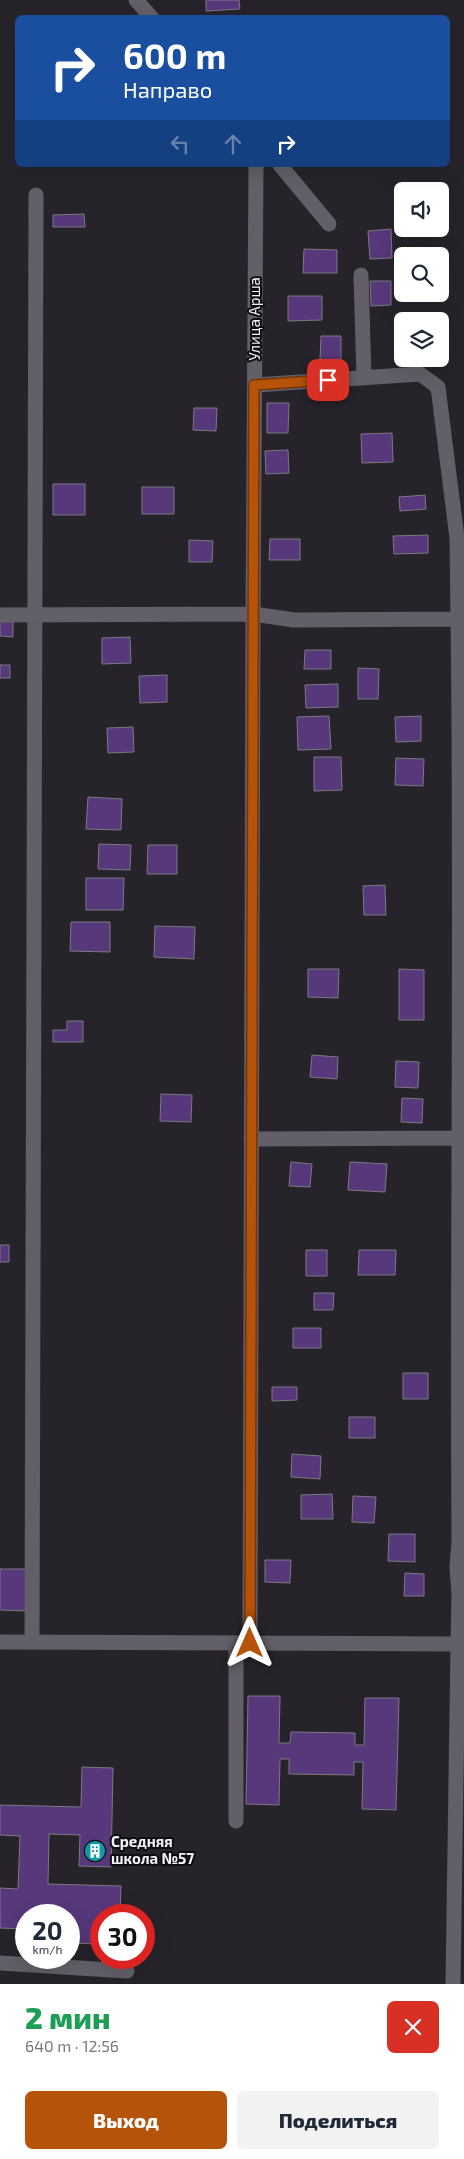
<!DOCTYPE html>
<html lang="ru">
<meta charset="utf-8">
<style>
:root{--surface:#fff;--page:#f2f2f3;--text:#1f2937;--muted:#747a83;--accent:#b45309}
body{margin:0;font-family:"Exo 2",sans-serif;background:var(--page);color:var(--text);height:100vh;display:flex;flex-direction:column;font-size:19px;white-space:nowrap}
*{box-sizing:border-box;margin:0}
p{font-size:16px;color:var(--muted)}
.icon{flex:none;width:28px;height:28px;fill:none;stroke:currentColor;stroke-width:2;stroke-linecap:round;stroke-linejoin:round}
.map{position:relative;height:1984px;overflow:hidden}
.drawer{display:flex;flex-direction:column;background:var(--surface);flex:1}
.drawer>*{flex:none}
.hud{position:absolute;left:15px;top:15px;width:435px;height:152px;border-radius:8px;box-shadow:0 5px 20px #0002;background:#1a4fa0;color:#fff;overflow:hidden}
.controls{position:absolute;left:394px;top:182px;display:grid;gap:10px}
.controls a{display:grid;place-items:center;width:55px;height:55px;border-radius:8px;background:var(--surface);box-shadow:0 5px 20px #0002;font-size:25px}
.speed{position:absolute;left:15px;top:1904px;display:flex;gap:10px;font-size:25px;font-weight:700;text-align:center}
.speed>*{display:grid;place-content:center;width:65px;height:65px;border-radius:50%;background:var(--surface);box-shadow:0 5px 20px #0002;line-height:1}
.speed small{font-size:12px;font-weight:400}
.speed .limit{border:8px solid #d22;background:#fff;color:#111}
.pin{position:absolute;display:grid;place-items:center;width:42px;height:42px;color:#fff;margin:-21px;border-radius:10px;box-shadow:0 2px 8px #0006}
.me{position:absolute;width:55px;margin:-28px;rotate:0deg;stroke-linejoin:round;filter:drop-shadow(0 0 4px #0008)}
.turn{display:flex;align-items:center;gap:18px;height:105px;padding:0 25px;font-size:22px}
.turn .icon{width:65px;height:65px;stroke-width:2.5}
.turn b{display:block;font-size:35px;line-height:42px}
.lanes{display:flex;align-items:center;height:48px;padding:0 25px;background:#0003;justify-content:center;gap:25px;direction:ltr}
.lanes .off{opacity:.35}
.round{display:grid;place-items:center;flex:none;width:52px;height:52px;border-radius:8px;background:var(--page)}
.summary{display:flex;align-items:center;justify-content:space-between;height:85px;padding:0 25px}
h1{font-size:30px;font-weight:800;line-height:38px;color:#1e9e55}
.button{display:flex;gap:10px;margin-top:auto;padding:10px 25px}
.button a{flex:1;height:58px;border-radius:8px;background:var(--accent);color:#fff;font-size:20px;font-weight:800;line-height:58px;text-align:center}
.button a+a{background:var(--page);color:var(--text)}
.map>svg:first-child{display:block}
.building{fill:#57387b;stroke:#7d7983}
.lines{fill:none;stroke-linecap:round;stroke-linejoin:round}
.minor{stroke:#625f68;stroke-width:15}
.route-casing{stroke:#753606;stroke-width:12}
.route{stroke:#b45309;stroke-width:9}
.labels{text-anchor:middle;stroke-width:4;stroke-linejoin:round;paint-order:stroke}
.street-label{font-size:15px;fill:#f4f2f8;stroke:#0f0d11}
.poi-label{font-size:15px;font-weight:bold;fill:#f4f2f8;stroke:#0f0d11;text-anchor:start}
</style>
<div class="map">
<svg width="464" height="1984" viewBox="0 0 464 1984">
<rect width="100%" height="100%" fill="#27232b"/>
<!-- building -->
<path class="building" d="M206,0H239L240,9L206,11Z
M84,214L85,227H53V215Z
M391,229L392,258L370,259L368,231Z
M304,249L337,250V273H303Z
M370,281H391V305L371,306Z
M288,296H322V320L288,321Z
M321,336H341V361L320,360Z
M267,403H289L288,433H267Z
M194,408H217L216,431L193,430Z
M392,433L393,462L362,463L361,434Z
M288,450L289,473L266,474L265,451Z
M53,484H85V515H53Z
M142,487H174V514H142Z
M425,495L426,509L400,511L399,497Z
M428,535V553L394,554L393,536Z
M270,539H300V560H269Z
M189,540L213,541L212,562H189Z
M0,621H13V637L0,636Z
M130,637L131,663L102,664V638Z
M305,650H331V669H304Z
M0,665H10V678H0Z
M358,668L379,669L378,699H358Z
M167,675V702L140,703L139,676Z
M338,684V707L306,708L305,685Z
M329,716L331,749L298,750L297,717Z
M421,716V741L396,742L395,717Z
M133,727L134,752L108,753L107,728Z
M314,757H341L342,790L314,791Z
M396,758L424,759L423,786L395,785Z
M88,797L122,799L121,830L86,829Z
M99,844L131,845L130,870L98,869Z
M148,845H177V874H147Z
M86,878H124L123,910H86Z
M385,885L386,915H364L363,886Z
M71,922H110V952L70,951Z
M155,926L195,927L194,959L154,957Z
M308,969H339L338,998L308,997Z
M399,969L424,970V1020H399Z
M67,1021H83V1042H53V1030H67Z
M312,1055L338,1057L337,1079L310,1077Z
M396,1061L419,1062L418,1088L395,1087Z
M161,1094L192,1095L191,1122L160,1121Z
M402,1098L423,1099L422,1123L401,1122Z
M291,1162L312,1164L310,1187L289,1186Z
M350,1162L387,1164L385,1192L348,1190Z
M0,1245H9V1262H0Z
M306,1250H327V1276H306Z
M359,1250H396L395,1275H358Z
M314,1293H334L333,1310H314Z
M293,1328H321V1348H293Z
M403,1373H428V1399H403Z
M272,1387H297V1400L272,1401Z
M349,1417H375V1438H349Z
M292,1454L321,1456L320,1479L291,1477Z
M332,1494L333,1519H301V1495Z
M353,1496L376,1497L374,1523L352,1522Z
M389,1534H415V1562L388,1561Z
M265,1560H291L290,1583L265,1582Z
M0,1569H26V1611L0,1610Z
M405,1573L424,1574V1596H404Z
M248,1696H280L279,1743H290L291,1732L355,1733V1745H364L365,1698H399L396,1810L362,1809L363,1762H354V1775L289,1774V1759H280L279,1805L246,1804Z
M82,1767L113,1768L111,1867L79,1866L80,1835L49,1834L48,1884L121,1886L120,1915H101V1944L69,1943V1915H26V1929L0,1928V1888L18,1889L20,1836L0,1835V1805L81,1807Z"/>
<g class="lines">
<!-- minor -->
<path class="minor" d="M136,0L152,18
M280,165L329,224
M361,275L364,378
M255,385L420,374L438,387L457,538L458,619
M0,615L253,614L294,620L458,619C462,926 457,1233 459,1541L457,1567L459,1595L458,1644L0,1642
M251,1139L464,1138
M32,1642L36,195
M236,1643V1821
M250,1643L253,614L256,165
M0,1963L127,1971
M453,1984L458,1644"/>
</g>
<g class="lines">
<!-- route casing -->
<g class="route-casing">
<path id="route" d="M250,1643L254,385L328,380"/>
</g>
<!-- route -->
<use href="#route" class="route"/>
</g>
<!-- icons -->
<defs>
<g id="building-disc" transform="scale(1.125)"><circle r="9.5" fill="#0f9aa8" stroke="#0f0d11"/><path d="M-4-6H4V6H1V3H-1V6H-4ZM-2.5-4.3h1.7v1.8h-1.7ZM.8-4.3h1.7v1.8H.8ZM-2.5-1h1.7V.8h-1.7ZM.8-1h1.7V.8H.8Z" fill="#fff"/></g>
</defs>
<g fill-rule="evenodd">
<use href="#building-disc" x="95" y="1851"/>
</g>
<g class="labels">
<!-- street labels -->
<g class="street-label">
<text transform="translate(255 319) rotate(-90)" y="5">Улица Арша</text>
</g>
<!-- poi labels -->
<g class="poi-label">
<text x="111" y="1847">Средняя<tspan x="111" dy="17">школа №57</tspan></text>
</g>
</g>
</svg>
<div class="controls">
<a><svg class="icon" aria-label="sound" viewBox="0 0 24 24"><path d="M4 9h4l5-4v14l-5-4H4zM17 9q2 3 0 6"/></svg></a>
<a><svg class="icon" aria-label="search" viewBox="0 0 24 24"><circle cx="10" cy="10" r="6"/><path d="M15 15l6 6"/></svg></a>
<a><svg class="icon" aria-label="layers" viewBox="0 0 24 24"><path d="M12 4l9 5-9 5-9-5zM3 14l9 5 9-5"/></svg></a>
</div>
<div class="speed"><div>20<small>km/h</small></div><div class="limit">30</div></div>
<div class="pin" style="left:328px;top:380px;background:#d93025"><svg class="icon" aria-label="arrive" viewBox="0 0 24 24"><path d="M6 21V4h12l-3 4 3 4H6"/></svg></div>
<svg class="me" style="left:250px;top:1643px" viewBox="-20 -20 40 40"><path d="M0-17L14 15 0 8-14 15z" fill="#b45309" stroke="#fff" stroke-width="4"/></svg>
<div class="hud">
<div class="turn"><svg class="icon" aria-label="right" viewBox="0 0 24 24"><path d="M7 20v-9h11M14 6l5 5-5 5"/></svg><div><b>600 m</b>Направо</div></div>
<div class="lanes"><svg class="icon off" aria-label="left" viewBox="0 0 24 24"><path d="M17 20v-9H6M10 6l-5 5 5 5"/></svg><svg class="icon off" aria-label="ahead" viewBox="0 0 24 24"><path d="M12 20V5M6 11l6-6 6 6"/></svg><svg class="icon" aria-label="right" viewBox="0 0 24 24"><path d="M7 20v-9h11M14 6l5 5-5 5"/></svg></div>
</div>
</div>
<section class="drawer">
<div class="summary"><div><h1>2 мин</h1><p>640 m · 12:56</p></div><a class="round" style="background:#d93025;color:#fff"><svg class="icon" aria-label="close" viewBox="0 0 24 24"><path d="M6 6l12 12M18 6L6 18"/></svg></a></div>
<div class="button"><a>Выход</a><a>Поделиться</a></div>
</section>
